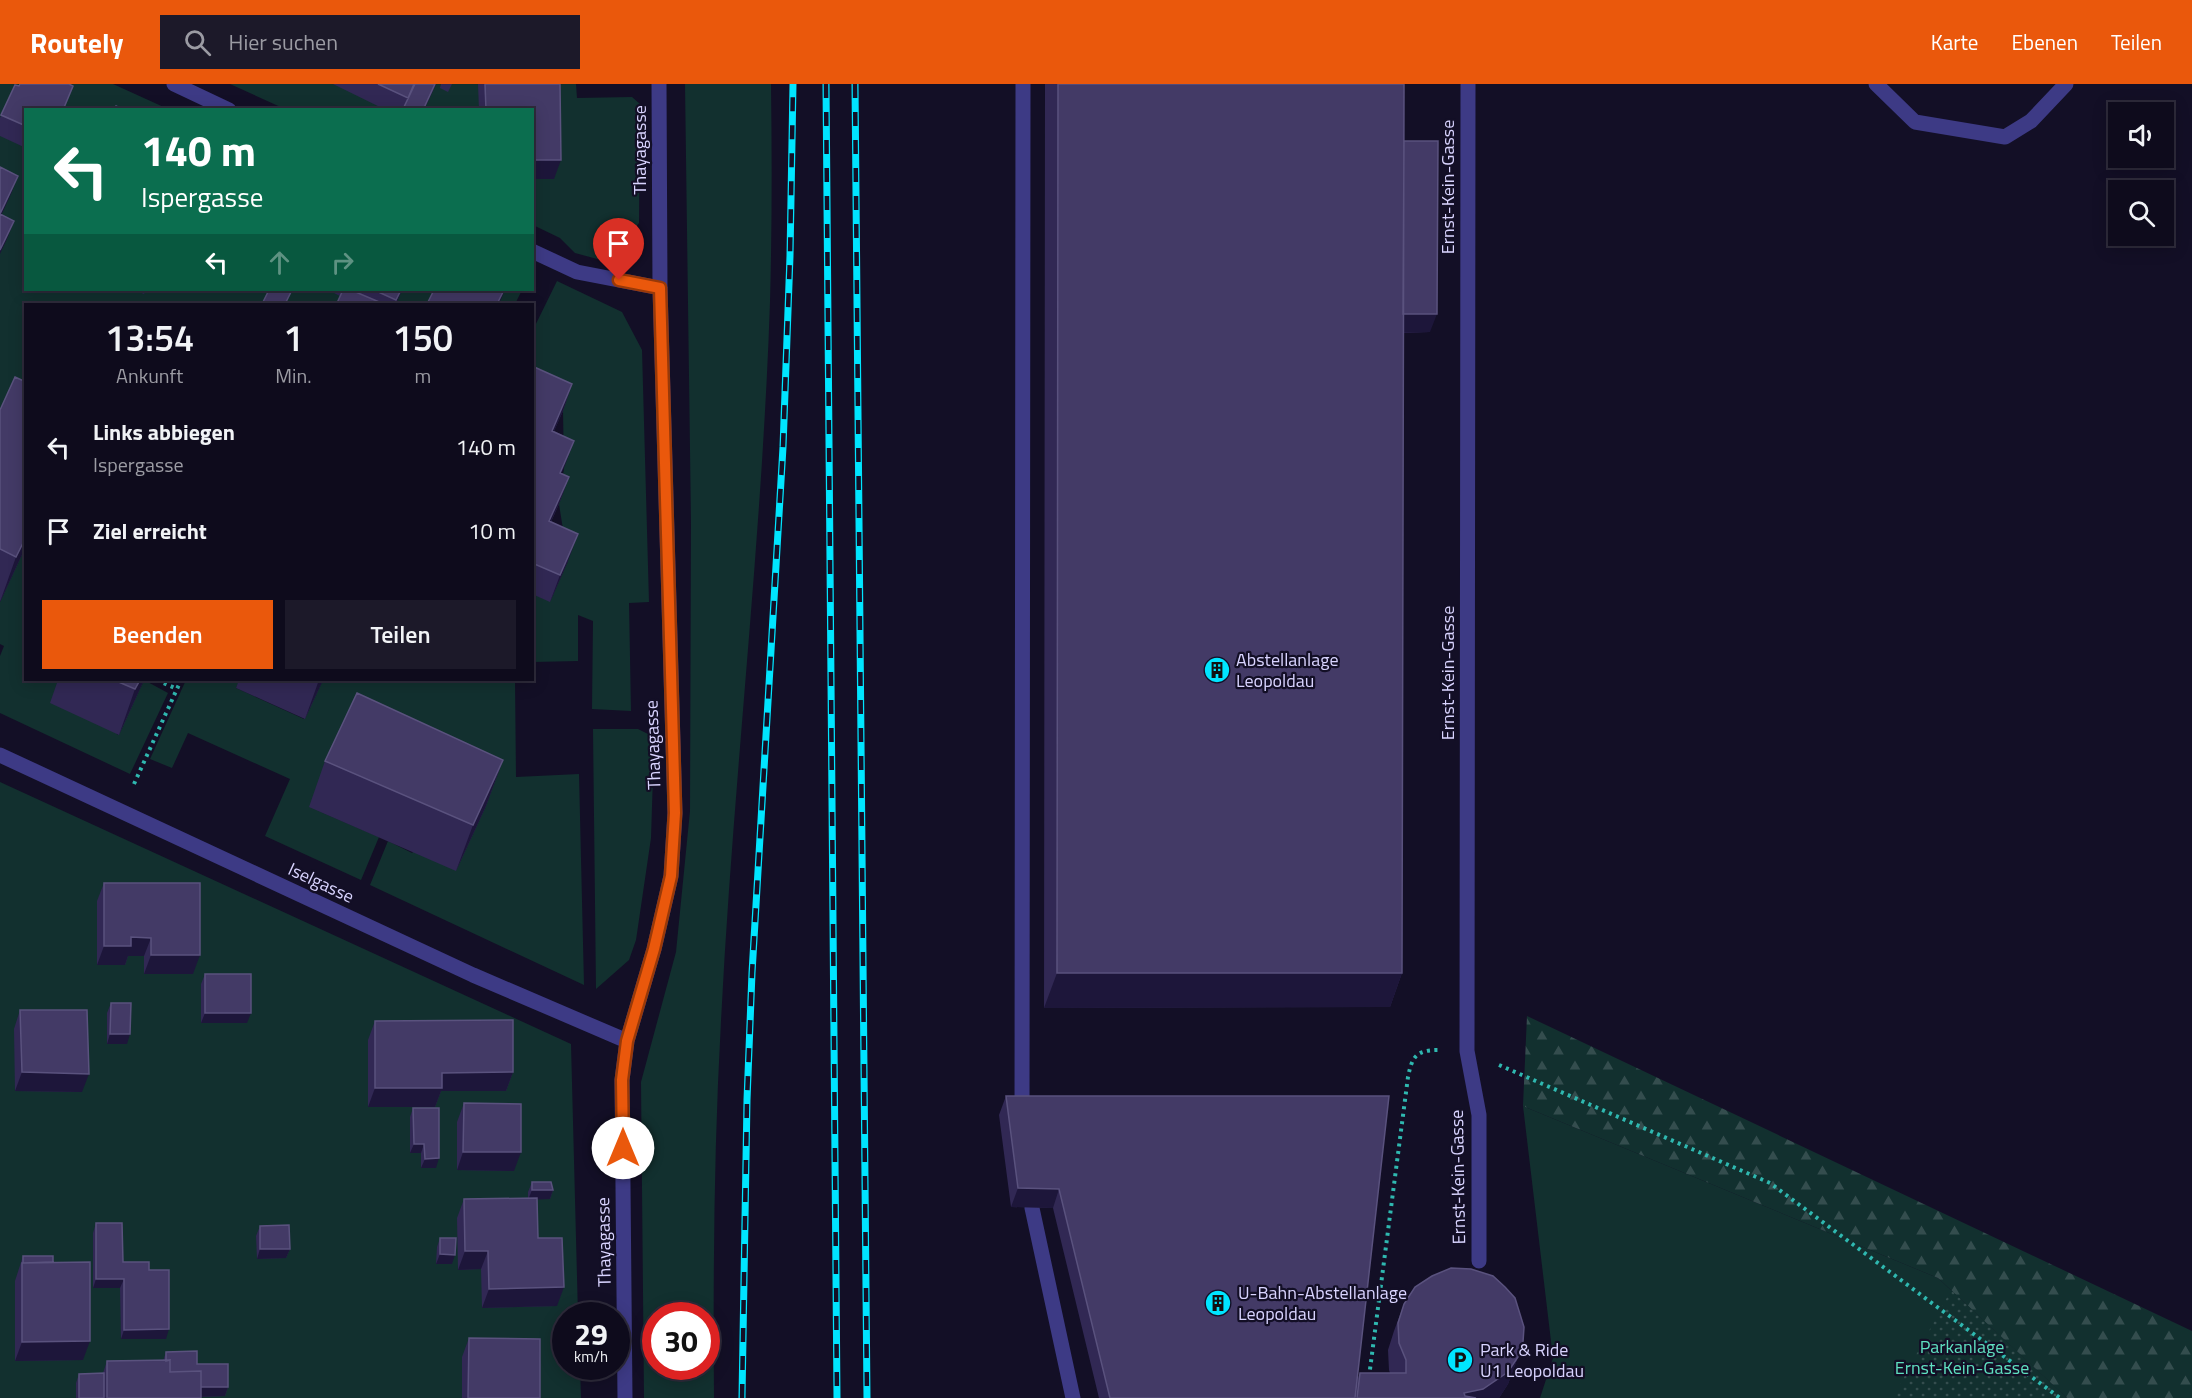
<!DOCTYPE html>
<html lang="de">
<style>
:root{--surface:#0e0b1c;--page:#1c1929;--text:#f1f3f6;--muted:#9b9ba3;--line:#2e2b3b;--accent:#ea580c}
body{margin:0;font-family:"Titillium Web",sans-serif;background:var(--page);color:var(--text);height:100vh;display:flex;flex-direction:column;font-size:22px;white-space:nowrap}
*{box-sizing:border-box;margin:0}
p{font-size:20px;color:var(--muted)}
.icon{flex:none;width:33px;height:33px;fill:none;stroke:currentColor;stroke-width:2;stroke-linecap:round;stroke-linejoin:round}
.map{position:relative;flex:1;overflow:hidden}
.details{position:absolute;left:24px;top:219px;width:510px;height:378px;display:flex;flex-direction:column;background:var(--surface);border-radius:0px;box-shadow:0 3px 15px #0003,0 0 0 2px var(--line)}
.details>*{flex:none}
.guide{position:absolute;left:24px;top:24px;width:510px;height:183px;border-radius:0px;box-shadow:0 3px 15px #0003,0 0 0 2px var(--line);background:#0b6e4f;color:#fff;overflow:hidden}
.buttons{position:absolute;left:2108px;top:18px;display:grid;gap:12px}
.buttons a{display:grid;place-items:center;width:66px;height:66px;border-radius:0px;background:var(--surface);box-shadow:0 3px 15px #0003,0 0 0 2px var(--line);font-size:30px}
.speed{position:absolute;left:552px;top:1218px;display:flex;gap:12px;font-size:30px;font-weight:700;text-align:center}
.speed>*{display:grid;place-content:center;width:78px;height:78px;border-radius:50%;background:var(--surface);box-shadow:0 3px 15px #0003,0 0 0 2px var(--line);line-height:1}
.speed small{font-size:15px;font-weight:400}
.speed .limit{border:9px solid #d22;background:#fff;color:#111}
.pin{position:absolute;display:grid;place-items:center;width:51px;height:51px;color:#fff;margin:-62px -26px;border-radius:50% 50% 50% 0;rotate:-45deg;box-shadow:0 0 6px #0007}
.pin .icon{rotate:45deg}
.me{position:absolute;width:66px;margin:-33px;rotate:0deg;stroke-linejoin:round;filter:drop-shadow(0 0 4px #0008)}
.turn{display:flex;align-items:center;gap:21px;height:126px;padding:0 18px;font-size:27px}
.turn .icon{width:78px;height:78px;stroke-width:2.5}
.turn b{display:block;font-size:42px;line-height:51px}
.lanes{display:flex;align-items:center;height:57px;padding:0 18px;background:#0003;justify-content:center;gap:30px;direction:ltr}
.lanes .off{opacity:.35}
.eta{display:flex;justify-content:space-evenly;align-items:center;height:102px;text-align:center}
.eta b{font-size:36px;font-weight:600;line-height:42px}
.cta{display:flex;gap:12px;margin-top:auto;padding:12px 18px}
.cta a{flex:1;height:69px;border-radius:0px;background:var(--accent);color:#fff;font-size:24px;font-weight:600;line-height:69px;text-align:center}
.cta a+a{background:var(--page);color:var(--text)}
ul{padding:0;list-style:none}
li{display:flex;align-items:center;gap:18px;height:84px;padding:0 18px}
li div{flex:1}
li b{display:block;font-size:22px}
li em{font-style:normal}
header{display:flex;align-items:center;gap:36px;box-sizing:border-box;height:84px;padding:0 30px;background:var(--accent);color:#fff}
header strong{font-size:28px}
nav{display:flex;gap:33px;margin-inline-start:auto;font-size:21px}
.search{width:420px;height:54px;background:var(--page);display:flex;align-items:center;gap:15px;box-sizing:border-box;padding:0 21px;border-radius:0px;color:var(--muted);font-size:22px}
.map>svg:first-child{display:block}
.green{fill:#12302f;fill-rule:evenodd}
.forest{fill:url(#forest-firs)}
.park{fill:url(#park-dots)}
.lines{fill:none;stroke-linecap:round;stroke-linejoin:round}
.path{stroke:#2fb8b0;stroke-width:4;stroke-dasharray:3 4.5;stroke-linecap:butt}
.service{stroke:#3d3a85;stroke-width:15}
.minor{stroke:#3d3a85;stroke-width:15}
.rail-casing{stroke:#00e5ff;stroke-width:7}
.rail{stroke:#130f26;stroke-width:4.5;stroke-dasharray:14;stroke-linecap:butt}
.wall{fill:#312854}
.shaded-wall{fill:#1d163a}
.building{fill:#433a66;stroke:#5a527e;stroke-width:1.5}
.route-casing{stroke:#983908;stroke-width:15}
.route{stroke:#ea580c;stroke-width:10}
.labels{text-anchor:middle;stroke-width:4.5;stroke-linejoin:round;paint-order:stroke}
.street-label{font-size:18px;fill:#d9d4ff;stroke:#130f26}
.poi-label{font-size:18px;fill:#d9d4ff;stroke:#130f26;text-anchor:start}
.park-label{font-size:18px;fill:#5fe0c0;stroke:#130f26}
</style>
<header>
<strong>Routely</strong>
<div class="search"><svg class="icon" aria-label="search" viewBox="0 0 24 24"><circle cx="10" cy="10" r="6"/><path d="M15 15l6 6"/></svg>Hier suchen</div>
<nav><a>Karte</a><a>Ebenen</a><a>Teilen</a></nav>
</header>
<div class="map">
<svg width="2192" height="1314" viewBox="0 0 2192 1314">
<defs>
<pattern id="forest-firs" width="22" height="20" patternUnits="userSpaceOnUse" patternTransform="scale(1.5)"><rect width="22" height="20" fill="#12302f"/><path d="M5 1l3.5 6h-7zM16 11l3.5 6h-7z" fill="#344d4e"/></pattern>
<pattern id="park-dots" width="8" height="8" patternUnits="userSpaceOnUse" patternTransform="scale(1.5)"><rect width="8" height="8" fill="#12302f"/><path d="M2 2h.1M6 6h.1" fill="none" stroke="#344d4e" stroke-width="1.8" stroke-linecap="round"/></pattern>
</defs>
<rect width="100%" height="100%" fill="#130f26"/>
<!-- green -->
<path class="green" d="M0,0H113L168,25L26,26V206H522L515,220H26L25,352L0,340Z
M230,0H576L577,14L632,13L640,20L639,139L622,160L601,176L575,169L560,154L533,141L532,26L285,25Z
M685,0H771C772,73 772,145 770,218C762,458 733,697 721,937C714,1063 713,1188 714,1314H644L641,998L676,868L690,727L691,439ZM656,1232H706V1282H656Z
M557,197L622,228L642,266L649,518L629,519L631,627L592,625L593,537L578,531V577L533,578V510L550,517L568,477L559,420L564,384L563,327L533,313L532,248Z
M25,462L26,596H61L118,651L144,596L168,609L130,690L0,629V572L4,562L0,560V518Z
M186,596H240L236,604L304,635L323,596H515L516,693L579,690L584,901L370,801L388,757L412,769L414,767L309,723L379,753L361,796L265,752L290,695L188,649L172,684L150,675Z
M593,645H638L650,651L654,660L651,754L636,856L629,876L596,905Z
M0,698L571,960L578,1231L566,1232V1282L580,1283L581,1314H0Z
M1523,1022L1938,1194L2067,1314H1540L1553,1274Z"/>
<!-- forest -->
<path class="forest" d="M1527,932L2192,1247V1314H2067L1938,1194L1523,1022Z"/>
<!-- park -->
<path class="park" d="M1951,1206L2067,1314H1893Z"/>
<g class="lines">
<!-- path -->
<path class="path" d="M157,596L177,605
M134,700L181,596
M1499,981L1770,1099L2060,1314
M1369,1293L1408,993C1412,973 1416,966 1438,966"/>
<!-- service -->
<path class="service" d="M1022,1031L1023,0
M1032,1124L1073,1314"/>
<!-- minor -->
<path class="minor" d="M174,0L229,26
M1468,0L1467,967L1479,1031V1177
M1876,0L1915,38L2005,53L2031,37L2066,0
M532,167L577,188L660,204
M0,671L473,891L627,957
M625,1314L622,996L627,957L654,865L671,792L675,729L660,204L659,0"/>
<!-- rail casing -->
<g class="rail-casing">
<path id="rail" d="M826,0L837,1314
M855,0L867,1314
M742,1314L747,1016L752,889L783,363L790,172L793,0"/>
</g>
<!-- rail -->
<use href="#rail" class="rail"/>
</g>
<!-- wall -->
<path class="wall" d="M333,0H436L424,26H386Z
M441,0H452L448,8L440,4Z
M478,0H560L554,95H532V26H479Z
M1045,0H1404V57L1430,248L1403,249L1402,889L1390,923L1044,924Z
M15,1L26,26V64L0,52V34Z
M134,206H146L144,210Z
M335,206H402L396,220H336L340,212L334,209Z
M532,282L572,300L563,327L554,347L574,357L561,390L569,393L559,420L551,438L568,477L550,518L532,510Z
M26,298V462L0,518V326Z
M58,596H144L119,651L50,619Z
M239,596H323L305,635L236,604Z
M503,676L486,722L456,787L309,723L325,677Z
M104,799L193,890H144V872H128L125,881H97V817Z
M205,890L247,939H201V900Z
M111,919L127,960H107V929Z
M20,926L82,1008L15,1007L14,945Z
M375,937L513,988L506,1007H441L435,1023H368V956Z
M1006,1012L1356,1299L1360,1289H1390L1389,1286L1388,1266L1394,1247L1404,1220L1518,1273L1508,1300L1499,1314H1099L1053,1124L1011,1123L999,1031Z
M464,1019L514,1087L457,1086V1038Z
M413,1024L436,1084H421V1069H410V1033Z
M532,1098L553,1106L550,1115H537L538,1154L557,1222L482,1224L481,1185L458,1186L457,1134L464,1115L528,1114V1108Z
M96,1139L123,1178L149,1186L166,1255H121L120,1204H93V1149Z
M260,1142L290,1165L286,1174L257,1175L256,1152Z
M440,1154L452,1180H436L437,1163Z
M23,1172L53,1178L83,1276L15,1277V1197Z
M469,1254L540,1314H462V1273Z
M166,1268L197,1280L228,1303L225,1312L201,1313V1314H76V1299L79,1290L103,1289L107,1277H163Z"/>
<!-- shaded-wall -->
<path class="shaded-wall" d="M435,0H436L424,26H423Z
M532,76H561L554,95H532Z
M18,92L11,110L0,134V130Z
M14,137L7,155L0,170V166Z
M401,206H402L396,220H395Z
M504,206H505L499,220H497Z
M1397,230H1437L1430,248L1391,249Z
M572,300L563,327L542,374L552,347Z
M574,357L564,384L550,416L560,389Z
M569,393L559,420L539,464L549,437Z
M578,450L568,477L550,518L560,491Z
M26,453V462L0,518L16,473Z
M140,596H144L119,651L135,605Z
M319,596H323L305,635Z
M503,676L486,722L456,787L473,741Z
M131,853L151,854L144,872H128L125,881H97L104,862Z
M151,871H200L193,890H144Z
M1057,889H1402L1390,923L1044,924Z
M205,929H251L247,939H201Z
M110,950H130L127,960H107Z
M22,988L89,990L82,1008L15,1007Z
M513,988L506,1007H441L435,1023H368L375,1004L442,989Z
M414,1060H424L421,1069H410Z
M463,1068H521L514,1087L457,1086Z
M439,1074L436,1084H421L425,1075Z
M1018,1104L1059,1105L1053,1124L1011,1123Z
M532,1106H553L550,1115L528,1116Z
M260,1165H290L286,1174L257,1175Z
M465,1167H488L481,1185L458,1186Z
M440,1170L455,1171L452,1180H436Z
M96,1195H124L120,1204H93Z
M564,1203L557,1222L482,1224L489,1205Z
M169,1245L166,1255H121L124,1246Z
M90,1257L83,1276L15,1277L22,1258Z
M1518,1273L1508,1300L1499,1314H1462L1464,1309Z
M197,1303H228L225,1312L194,1313Z"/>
<!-- building -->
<path class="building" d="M20,0H69L73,2L63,26H26V42L1,31L15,1L19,2Z
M378,0H414L408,14Z
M415,0H435L423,26H410L404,23Z
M485,0H560L561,76H532V26H486Z
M1058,0H1404L1402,889H1057Z
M116,22L124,26H114Z
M1404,57H1438L1437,230H1403Z
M0,83L18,92L0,130Z
M0,130L14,137L0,166Z
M269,206H292L285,220H262Z
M343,206H351L384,220H340L337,219Z
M374,206H401L396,216Z
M434,206H504L497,220H427Z
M532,282L572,300L552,347L574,357L560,389L569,393L549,437L578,450L560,491L532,479Z
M15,293L26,298V453L16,473L0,465V326Z
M114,596H140L135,605Z
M357,609L503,676L473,741L325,677Z
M104,799H200V871H151V854L131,853V862H104Z
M205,890H251V929H205Z
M111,919H131L130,950H110Z
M20,926H87L89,990L22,988Z
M513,936V988L442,989V1004H375V937Z
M1006,1012H1389L1355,1314H1110L1059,1105L1018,1104Z
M464,1019L521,1020V1068H463Z
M413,1024H439V1074L425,1075L424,1060H414Z
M532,1098H551L553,1106H532Z
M537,1114L538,1154H562L564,1203L489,1205L488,1167H465L464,1115Z
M96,1139H122L123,1178H149V1186H169V1245L124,1246V1195H96Z
M289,1141L290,1165H260V1142Z
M440,1154H456L455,1171L440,1170Z
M23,1172H53V1178L23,1179Z
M90,1178V1257L22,1258V1179Z
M1451,1184L1471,1185L1493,1192L1505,1203L1515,1214L1524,1243L1523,1258L1518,1273L1508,1288L1483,1305L1464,1309L1465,1312L1476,1314H1357L1360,1289H1406V1276L1399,1259L1398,1239L1404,1220L1415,1203L1432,1192Z
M469,1254L540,1255V1314H468Z
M197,1267V1280H228V1303H201V1287L170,1288V1276L166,1277V1268Z
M170,1276V1288L201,1287V1314H107V1277Z
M104,1289V1314H79V1290Z"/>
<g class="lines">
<!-- route casing -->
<g class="route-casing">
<path id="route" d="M619,196L660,204L675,729L671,792L654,865L627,957L622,996L623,1064"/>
</g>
<!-- route -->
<use href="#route" class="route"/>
</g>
<!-- icons -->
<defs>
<g id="building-disc" transform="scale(1.35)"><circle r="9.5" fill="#00e5ff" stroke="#130f26"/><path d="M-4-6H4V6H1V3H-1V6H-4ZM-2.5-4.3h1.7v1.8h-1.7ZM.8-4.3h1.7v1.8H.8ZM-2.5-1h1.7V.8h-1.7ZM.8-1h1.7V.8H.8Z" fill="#111"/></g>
<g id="parking-disc" transform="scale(1.35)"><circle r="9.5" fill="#00e5ff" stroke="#130f26"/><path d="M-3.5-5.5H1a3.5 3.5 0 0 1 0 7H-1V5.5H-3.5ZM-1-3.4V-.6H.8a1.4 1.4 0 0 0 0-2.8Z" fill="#111"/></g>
</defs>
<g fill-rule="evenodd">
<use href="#building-disc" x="1217" y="586"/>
<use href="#building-disc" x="1218" y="1219"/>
<use href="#parking-disc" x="1460" y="1276"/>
</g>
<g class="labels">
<!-- street labels -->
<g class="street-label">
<text transform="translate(640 66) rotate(-90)" y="6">Thayagasse</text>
<text transform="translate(1448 103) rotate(-90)" y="6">Ernst-Kein-Gasse</text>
<text transform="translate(1448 589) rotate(-90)" y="6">Ernst-Kein-Gasse</text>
<text transform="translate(653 661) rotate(-92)" y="6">Thayagasse</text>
<text transform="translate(321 799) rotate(25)" y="6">Iselgasse</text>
<text transform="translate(1458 1093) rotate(-91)" y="6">Ernst-Kein-Gasse</text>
<text transform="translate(604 1158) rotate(-91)" y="6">Thayagasse</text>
</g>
<!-- poi labels -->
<g class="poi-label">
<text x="1236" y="582">Abstellanlage<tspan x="1236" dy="21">Leopoldau</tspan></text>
<text x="1238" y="1215">U-Bahn-Abstellanlage<tspan x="1238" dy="21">Leopoldau</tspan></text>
<text x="1480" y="1272">Park &amp; Ride<tspan x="1480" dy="21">U1 Leopoldau</tspan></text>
</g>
<!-- park labels -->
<g class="park-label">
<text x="1962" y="1269">Parkanlage<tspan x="1962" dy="21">Ernst-Kein-Gasse</tspan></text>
</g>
</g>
</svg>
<div class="buttons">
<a><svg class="icon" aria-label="sound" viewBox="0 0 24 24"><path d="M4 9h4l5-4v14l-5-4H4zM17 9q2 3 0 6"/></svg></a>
<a><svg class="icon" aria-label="search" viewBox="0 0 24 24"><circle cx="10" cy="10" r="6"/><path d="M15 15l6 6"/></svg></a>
</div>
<div class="speed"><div>29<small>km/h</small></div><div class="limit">30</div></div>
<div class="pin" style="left:619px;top:196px;background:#d93025"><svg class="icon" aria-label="arrive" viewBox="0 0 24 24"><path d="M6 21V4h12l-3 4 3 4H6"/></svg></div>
<svg class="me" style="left:623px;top:1064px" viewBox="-20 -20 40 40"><circle r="19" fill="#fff"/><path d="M0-13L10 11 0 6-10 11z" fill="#ea580c"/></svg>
<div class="guide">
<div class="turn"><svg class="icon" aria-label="left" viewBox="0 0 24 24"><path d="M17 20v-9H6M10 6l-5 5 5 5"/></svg><div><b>140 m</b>Ispergasse</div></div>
<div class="lanes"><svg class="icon" aria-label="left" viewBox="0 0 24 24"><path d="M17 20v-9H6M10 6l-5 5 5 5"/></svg><svg class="icon off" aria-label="ahead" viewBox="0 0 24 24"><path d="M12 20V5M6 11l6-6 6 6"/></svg><svg class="icon off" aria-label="right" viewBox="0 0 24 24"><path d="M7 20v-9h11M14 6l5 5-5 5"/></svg></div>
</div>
<section class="details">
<div class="eta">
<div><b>13:54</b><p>Ankunft</p></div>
<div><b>1</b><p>Min.</p></div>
<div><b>150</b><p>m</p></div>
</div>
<ul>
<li><svg class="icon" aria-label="left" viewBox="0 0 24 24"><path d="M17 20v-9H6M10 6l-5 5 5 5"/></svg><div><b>Links abbiegen</b><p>Ispergasse</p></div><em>140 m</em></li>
<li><svg class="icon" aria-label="arrive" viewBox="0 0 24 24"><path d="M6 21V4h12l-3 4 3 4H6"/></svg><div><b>Ziel erreicht</b></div><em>10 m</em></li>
</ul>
<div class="cta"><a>Beenden</a><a>Teilen</a></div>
</section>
</div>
